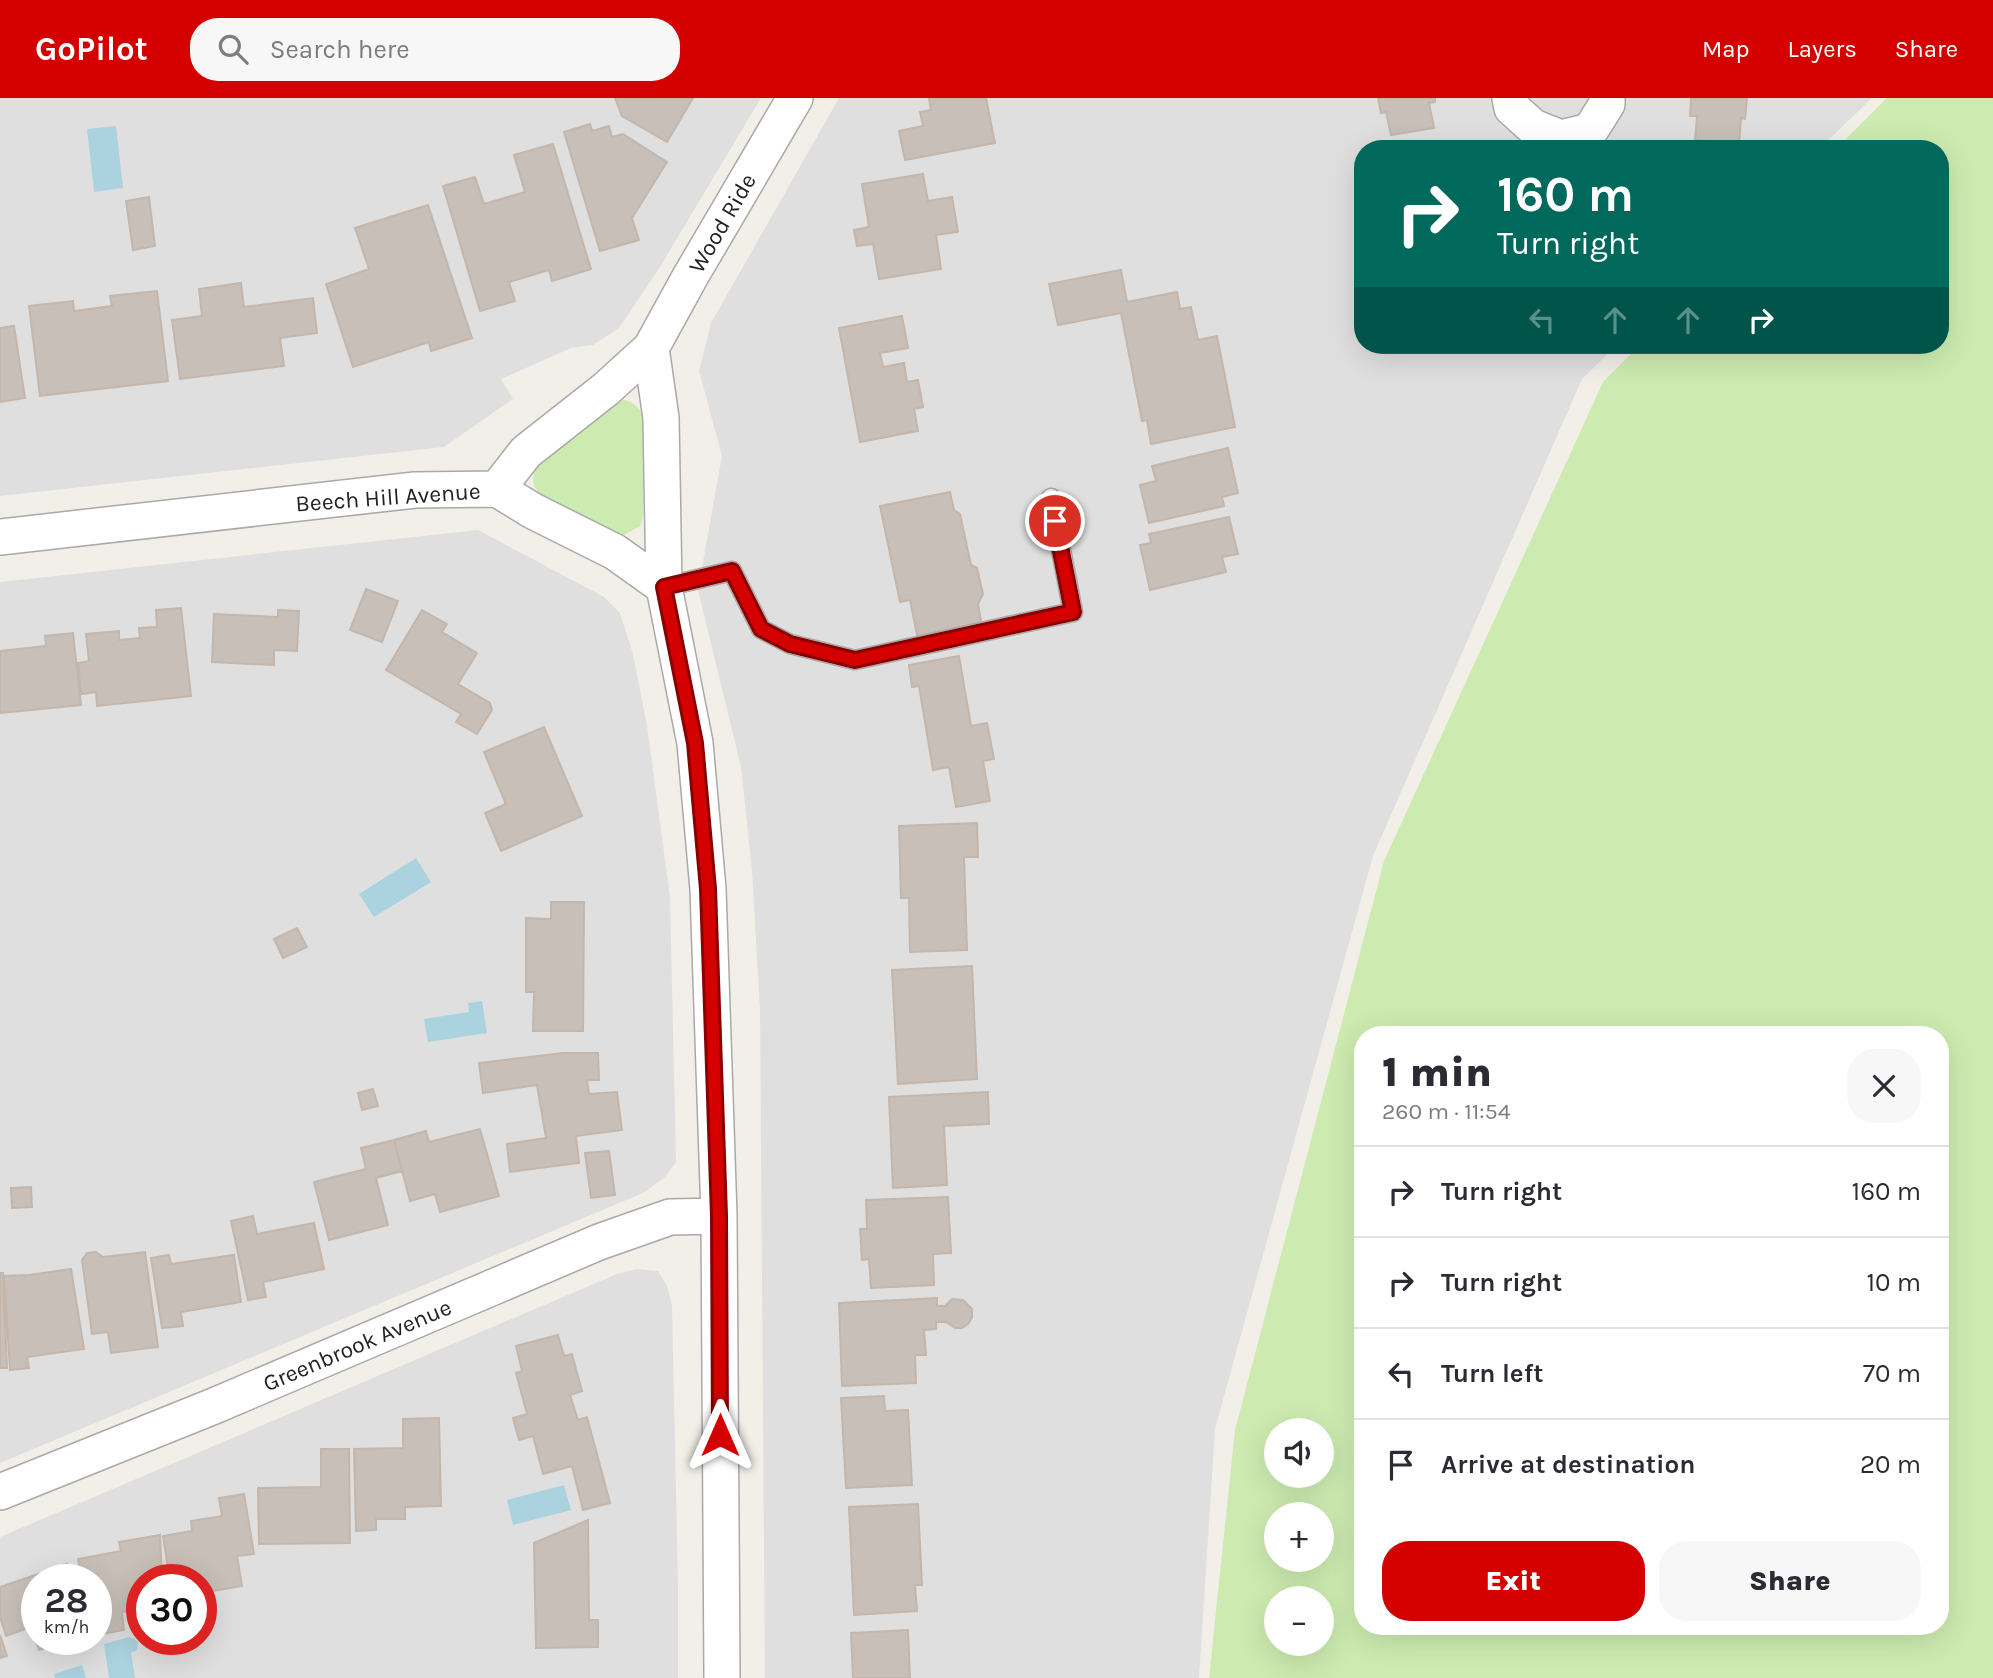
<!DOCTYPE html>
<meta charset="utf-8">
<style>
:root{--surface:#fff;--page:#f7f7f7;--text:#2b2b33;--muted:#7c7c81;--line:#e1e1e2;--accent:#d40000}
body{margin:0;font-family:Karla,sans-serif;background:var(--page);color:var(--text);height:100vh;display:flex;flex-direction:column;font-size:26px;white-space:nowrap}
*{box-sizing:border-box;margin:0}
p{font-size:23px;color:var(--muted)}
.icon{flex:none;width:38px;height:38px;fill:none;stroke:currentColor;stroke-width:2;stroke-linecap:round;stroke-linejoin:round}
.map{position:relative;flex:1;overflow:hidden}
.panel{position:absolute;left:1354px;top:928px;width:595px;height:609px;display:flex;flex-direction:column;background:var(--surface);border-radius:28px;box-shadow:0 7px 28px #0002}
.panel>*{flex:none}
.top-card{position:absolute;left:1354px;top:42px;width:595px;height:214px;border-radius:28px;box-shadow:0 7px 28px #0002;background:#00695c;color:#fff;overflow:hidden}
.tools{position:absolute;left:1264px;top:1320px;display:grid;gap:14px}
.tools a{display:grid;place-items:center;width:70px;height:70px;border-radius:50%;background:var(--surface);box-shadow:0 7px 28px #0002;font-size:35px}
.speed{position:absolute;left:21px;top:1466px;display:flex;gap:14px;font-size:35px;font-weight:700;text-align:center}
.speed>*{display:grid;place-content:center;width:91px;height:91px;border-radius:50%;background:var(--surface);box-shadow:0 7px 28px #0002;line-height:1}
.speed small{font-size:18px;font-weight:400}
.speed .limit{border:10px solid #d22;background:#fff;color:#111}
.pin{position:absolute;display:grid;place-items:center;width:60px;height:60px;color:#fff;margin:-30px;border:4px solid #fff;border-radius:50%;box-shadow:0 2px 7px #0007}
.me{position:absolute;width:77px;margin:-38px;rotate:0deg;stroke-linejoin:round;filter:drop-shadow(0 0 5px #0008)}
.turn{display:flex;align-items:center;gap:24px;height:147px;padding:0 28px;font-size:32px}
.turn .icon{width:91px;height:91px;stroke-width:2.5}
.turn b{display:block;font-size:49px;line-height:60px}
.lanes{display:flex;align-items:center;height:66px;padding:0 28px;background:#0003;justify-content:center;gap:35px;direction:ltr}
.lanes .off{opacity:.35}
.round{display:grid;place-items:center;flex:none;width:74px;height:74px;border-radius:28px;background:var(--page)}
.summary{display:flex;align-items:center;justify-content:space-between;height:119px;padding:0 28px}
h1{font-size:42px;font-weight:800;line-height:52px}
.button{display:flex;gap:14px;margin-top:auto;padding:14px 28px}
.button a{flex:1;height:80px;border-radius:28px;background:var(--accent);color:#fff;font-size:28px;font-weight:800;line-height:80px;text-align:center}
.button a+a{background:var(--page);color:var(--text)}
ul{padding:0;list-style:none}
li{display:flex;align-items:center;gap:21px;height:91px;padding:0 28px;border-top:2px solid var(--line)}
li div{flex:1}
li b{display:block;font-size:26px}
li em{font-style:normal}
header{display:flex;align-items:center;gap:42px;box-sizing:border-box;height:98px;padding:0 35px;background:var(--accent);color:#fff}
header strong{font-size:33px}
nav{display:flex;gap:38px;margin-inline-start:auto;font-size:24px}
.search{width:490px;height:63px;background:var(--page);display:flex;align-items:center;gap:18px;box-sizing:border-box;padding:0 24px;border-radius:28px;color:var(--muted);font-size:26px}
.map>svg:first-child{display:block}
.residential{fill:#e0dfdf;fill-rule:evenodd}
.grass{fill:#cdebb0;fill-rule:evenodd}
.water{fill:#aad3df}
.building{fill:#c7bfb8;stroke:#c4b6ab;stroke-width:2}
.lines{fill:none;stroke-linecap:round;stroke-linejoin:round}
.lane-casing{stroke:#a9a9a9;stroke-width:21}
.street-casing{stroke:#a9a9a9;stroke-width:38}
.path{stroke:#fa8072;stroke-width:4.5;stroke-dasharray:3.5 3.5;stroke-linecap:butt}
.lane{stroke:#fff;stroke-width:18}
.street{stroke:#fff;stroke-width:35}
.route-casing{stroke:#8a0000;stroke-width:18}
.route{stroke:#d40000;stroke-width:12}
.labels{text-anchor:middle;stroke-width:6;stroke-linejoin:round;paint-order:stroke}
.street-label{font-size:23px;fill:#222;stroke:#fff}
</style>
<header>
<strong>GoPilot</strong>
<div class="search"><svg class="icon" aria-label="search" viewBox="0 0 24 24"><circle cx="10" cy="10" r="6"/><path d="M15 15l6 6"/></svg>Search here</div>
<nav><a>Map</a><a>Layers</a><a>Share</a></nav>
</header>
<div class="map">
<svg width="1993" height="1580" viewBox="0 0 1993 1580">
<rect width="100%" height="100%" fill="#f2efe9"/>
<!-- residential -->
<path class="residential" d="M0,0H761L660,169L619,230L593,247L571,250L501,281L513,301L444,349L0,398Z
M839,0H1872L1819,51H1363V247H1617L1582,281L1373,758L1215,1331L1199,1580H765L760,911L752,773L741,669L698,492L722,358L699,273L711,225Z
M478,432L604,499L620,515L633,556L647,628L670,799L676,1064L666,1078L643,1095L0,1365V484Z
M636,1171L658,1173L667,1188L672,1208L678,1489V1580H0V1439L617,1176ZM37,1482H96V1542H37ZM142,1482H201V1542H142Z"/>
<!-- grass -->
<path class="grass" d="M1887,0H1993V1580H1209L1235,1332L1384,763L1603,284L1640,247H1941V51H1836ZM1363,936H1941V1528H1363ZM1276,1332H1321V1377H1276ZM1276,1416H1321V1461H1276ZM1276,1500H1321V1545H1276Z
M625,302C636,305 640,311 644,321L643,419L640,428L622,438L610,434L545,401C529,388 530,376 542,361L615,304Z"/>
<!-- water -->
<path class="water" d="M116,28L123,90L94,94L87,31Z
M416,760L431,784L374,819L359,796Z
M482,903L487,935L428,944L424,921L469,914L468,905Z
M564,1387L571,1412L513,1427L507,1402Z
M129,1539L133,1540L138,1544L137,1552L131,1555L135,1580H109L104,1546Z
M82,1567L86,1580H55L54,1576Z"/>
<!-- building -->
<path class="building" d="M615,0H693L667,44L622,18Z
M929,0H986L995,45L905,62L899,33L923,28L920,14L931,12Z
M1378,0H1435V4L1429,5L1434,30L1391,37L1386,14L1381,15Z
M1691,0H1747L1745,21L1741,20L1739,46L1695,42L1697,18H1690Z
M590,26L592,33L609,28L612,39L623,36L667,64L632,120L639,142L600,153L564,34Z
M553,46L591,171L552,183L549,172L509,184L515,203L480,213L443,88L475,79L484,106L525,94L514,57Z
M923,76L928,103L952,99L958,134L936,137L941,171L879,181L873,146L857,148L854,132L869,129L862,86Z
M149,99L155,148L133,152L126,103Z
M428,107L472,240L431,253L429,244L353,269L326,186L369,171L355,130Z
M1121,172L1127,204L1177,194L1180,211L1191,209L1198,242L1217,238L1235,329L1151,346L1147,322L1142,323L1121,215L1058,227L1049,186Z
M241,185L244,209L313,200L317,235L280,240L284,268L180,281L172,222L202,218L199,191Z
M157,193L168,283L40,298L29,208L73,203L74,213L112,208L110,198Z
M902,218L908,250L880,255L883,269L904,265L907,284L918,282L923,309L914,311L918,333L860,344L839,230Z
M14,228L25,300L0,304V230Z
M1228,350L1238,395L1222,399L1224,408L1149,425L1140,387L1156,383L1152,368Z
M950,394L954,412L960,416L971,467L977,470L983,496L978,506L982,528L918,541L910,502L900,504L880,408Z
M1229,419L1238,456L1222,459L1226,474L1150,492L1140,447L1151,445L1149,436Z
M366,491L398,503L382,544L350,532Z
M181,510L191,598L97,608L96,594L81,596L78,565L89,563L86,536L119,533V542L140,540L139,530L157,529L156,512Z
M278,512L299,513L297,553L274,552V567L212,564L214,516L278,519Z
M422,512L447,526L442,534L477,555L458,586L490,605L492,612L477,636L456,624L461,616L386,572Z
M73,535L81,607L0,615V553L46,548L45,538Z
M959,558L971,628L987,625L994,661L983,663L990,703L956,709L949,669L933,672L919,588L912,589L909,567Z
M544,629L582,718L501,753L485,715L506,706L484,654Z
M977,725L978,759H964L967,852L910,854L909,800H901L899,728Z
M551,804H584L583,933H533L534,894H526V820L551,821Z
M297,830L307,849L283,860L274,841Z
M972,868L977,981L898,986L892,872Z
M563,955H598L599,982H587L589,996L617,994L622,1032L576,1038L579,1065L510,1074L507,1046L546,1040L537,987L483,995L479,965Z
M373,991L378,1008L362,1012L358,995Z
M988,994L989,1026L944,1028L947,1087L893,1090L889,999Z
M480,1031L499,1098L440,1114L435,1096L410,1103L394,1042L426,1033L429,1044Z
M394,1042L402,1073L376,1080L388,1127L329,1142L314,1084L366,1071L361,1050Z
M609,1053L615,1097L591,1100L585,1055Z
M31,1089L32,1109L12,1110L11,1090Z
M948,1099L951,1155L933,1156L934,1187L871,1190L869,1161L862,1162L860,1131H867L866,1102Z
M253,1118L257,1136L314,1125L324,1171L263,1184L266,1199L248,1202L231,1123Z
M96,1154L103,1159L145,1154L158,1249L111,1255L108,1234L92,1236L82,1162L87,1155Z
M169,1157L171,1166L234,1157L241,1204L181,1214L183,1228L162,1230L151,1160Z
M71,1171L84,1251L27,1259L29,1270L10,1272L4,1178L29,1177Z
M0,1175H3L7,1270H0Z
M937,1200V1208H945L952,1201L963,1202L972,1211V1220L968,1226L962,1230H955L946,1224H936V1231L924,1232L926,1257H915L916,1285L842,1288L839,1205Z
M558,1237L564,1258L572,1256L582,1293L570,1297L578,1322L587,1319L610,1405L583,1412L572,1368L543,1376L533,1338L519,1342L513,1320L527,1316L516,1275L522,1273L516,1248Z
M884,1298L885,1313L908,1312L912,1387L846,1390L841,1300Z
M439,1320L441,1408L405,1409V1421H376V1432L356,1433L354,1351L403,1350V1321Z
M321,1351H349L350,1445L259,1446L258,1390L321,1389Z
M244,1396L254,1456L237,1458L242,1488L201,1495V1482H170L163,1438L192,1433L191,1423L222,1418L219,1400Z
M918,1406L922,1487H915L917,1513L854,1517L849,1409Z
M588,1422L589,1522H598V1549L536,1550L534,1445Z
M160,1437L162,1482H142V1511L122,1514L124,1532L96,1537V1482H82L78,1461L121,1453L119,1444Z
M67,1466L73,1482H37V1542H71L39,1552L31,1529L6,1538L0,1519V1489Z
M908,1532L910,1580H853L851,1535Z
M0,1537L7,1558L0,1560Z"/>
<g class="lines">
<!-- lane casing -->
<g class="lane-casing">
<path id="lane" d="M664,489L732,473L761,531L790,546L855,562L1073,514L1051,400"/>
</g>
<!-- street casing -->
<g class="street-casing">
<path id="street" d="M1510,0L1512,10L1533,29L1561,40L1590,33L1607,6V0
M651,250L661,320L664,489L695,645L708,791L719,1118L722,1580
M497,391L526,354L606,291L651,250L690,179L795,0
M0,439L415,392L497,391L533,413L615,454L664,489
M0,1394L214,1308L599,1144L670,1119L719,1118"/>
</g>
<!-- path -->
<path class="path" d="M1841,1528L1850,1537"/>
<!-- lane -->
<use href="#lane" class="lane"/>
<!-- street -->
<use href="#street" class="street"/>
</g>
<g class="lines">
<!-- route casing -->
<g class="route-casing">
<path id="route" d="M720,1337L719,1118L708,791L695,645L664,489L732,473L761,531L790,546L855,562L1073,514L1055,423"/>
</g>
<!-- route -->
<use href="#route" class="route"/>
</g>
<g class="labels">
<!-- street labels -->
<g class="street-label">
<text transform="translate(722 125) rotate(-60)" y="8">Wood Ride</text>
<text transform="translate(388 399) rotate(-4)" y="8">Beech Hill Avenue</text>
<text transform="translate(357 1247) rotate(-23)" y="8">Greenbrook Avenue</text>
</g>
</g>
</svg>
<div class="tools">
<a><svg class="icon" aria-label="sound" viewBox="0 0 24 24"><path d="M4 9h4l5-4v14l-5-4H4zM17 9q2 3 0 6"/></svg></a>
<a>+</a>
<a>−</a>
</div>
<div class="speed"><div>28<small>km/h</small></div><div class="limit">30</div></div>
<div class="pin" style="left:1055px;top:423px;background:#d93025"><svg class="icon" aria-label="arrive" viewBox="0 0 24 24"><path d="M6 21V4h12l-3 4 3 4H6"/></svg></div>
<svg class="me" style="left:720px;top:1337px" viewBox="-20 -20 40 40"><path d="M0-17L14 15 0 8-14 15z" fill="#d40000" stroke="#fff" stroke-width="4"/></svg>
<div class="top-card">
<div class="turn"><svg class="icon" aria-label="right" viewBox="0 0 24 24"><path d="M7 20v-9h11M14 6l5 5-5 5"/></svg><div><b>160 m</b>Turn right</div></div>
<div class="lanes"><svg class="icon off" aria-label="left" viewBox="0 0 24 24"><path d="M17 20v-9H6M10 6l-5 5 5 5"/></svg><svg class="icon off" aria-label="ahead" viewBox="0 0 24 24"><path d="M12 20V5M6 11l6-6 6 6"/></svg><svg class="icon off" aria-label="ahead" viewBox="0 0 24 24"><path d="M12 20V5M6 11l6-6 6 6"/></svg><svg class="icon" aria-label="right" viewBox="0 0 24 24"><path d="M7 20v-9h11M14 6l5 5-5 5"/></svg></div>
</div>
<section class="panel">
<div class="summary"><div><h1>1 min</h1><p>260 m · 11:54</p></div><a class="round"><svg class="icon" aria-label="close" viewBox="0 0 24 24"><path d="M6 6l12 12M18 6L6 18"/></svg></a></div>
<ul>
<li><svg class="icon" aria-label="right" viewBox="0 0 24 24"><path d="M7 20v-9h11M14 6l5 5-5 5"/></svg><div><b>Turn right</b></div><em>160 m</em></li>
<li><svg class="icon" aria-label="right" viewBox="0 0 24 24"><path d="M7 20v-9h11M14 6l5 5-5 5"/></svg><div><b>Turn right</b></div><em>10 m</em></li>
<li><svg class="icon" aria-label="left" viewBox="0 0 24 24"><path d="M17 20v-9H6M10 6l-5 5 5 5"/></svg><div><b>Turn left</b></div><em>70 m</em></li>
<li><svg class="icon" aria-label="arrive" viewBox="0 0 24 24"><path d="M6 21V4h12l-3 4 3 4H6"/></svg><div><b>Arrive at destination</b></div><em>20 m</em></li>
</ul>
<div class="button"><a>Exit</a><a>Share</a></div>
</section>
</div>
